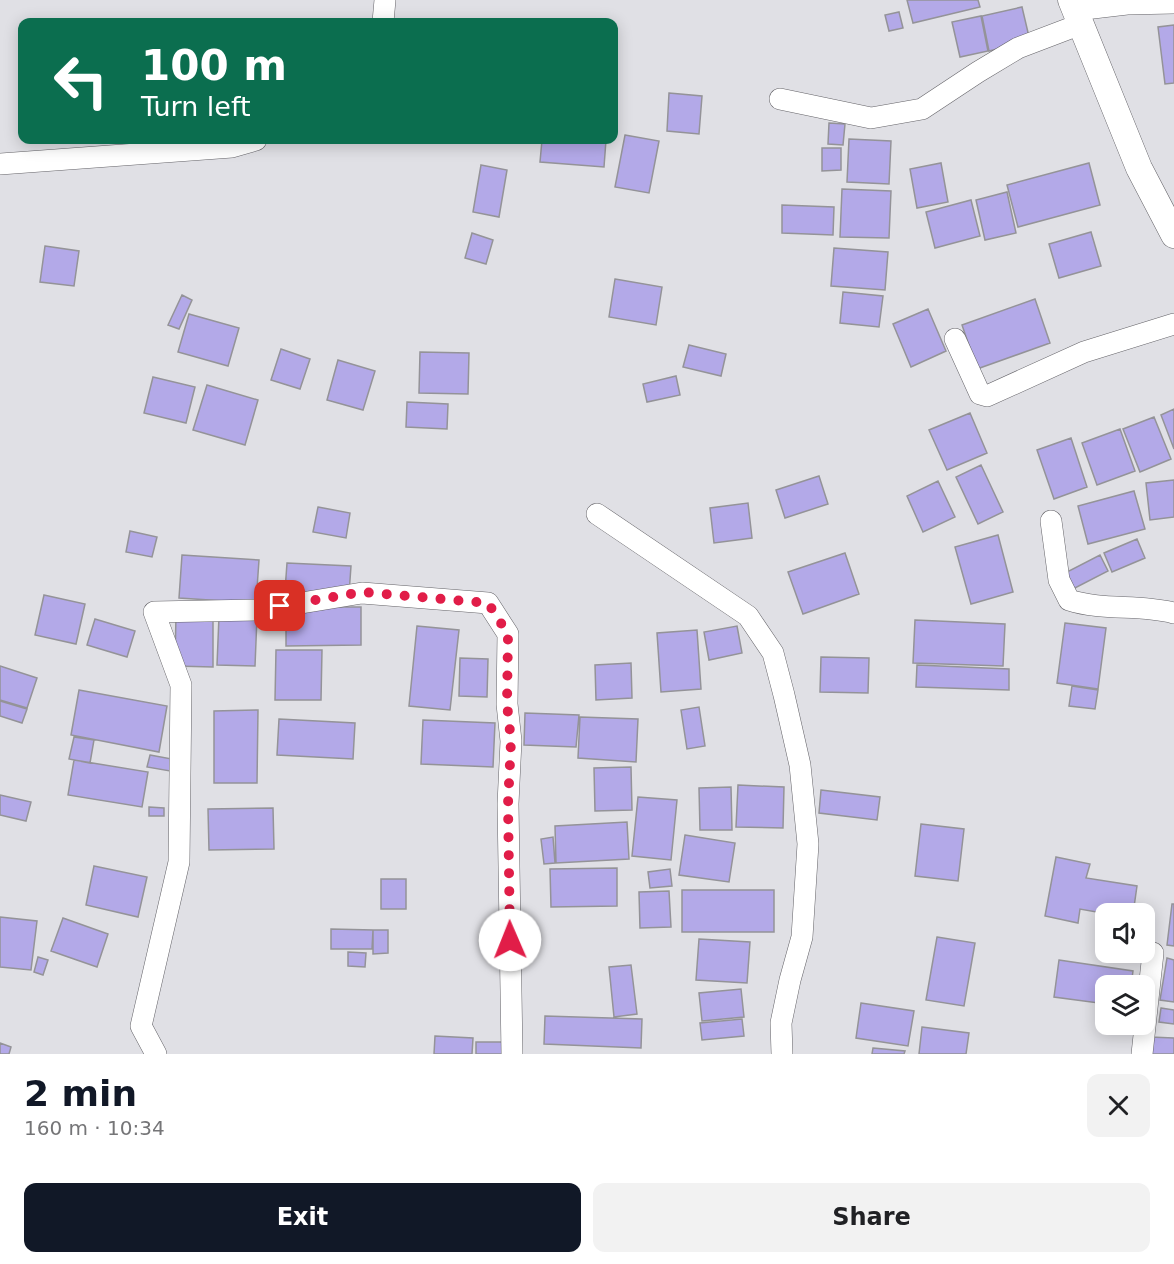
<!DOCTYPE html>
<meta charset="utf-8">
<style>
:root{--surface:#fff;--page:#f2f2f2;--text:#202124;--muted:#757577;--accent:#111827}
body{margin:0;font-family:"DejaVu Sans",sans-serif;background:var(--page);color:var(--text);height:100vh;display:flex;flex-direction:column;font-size:22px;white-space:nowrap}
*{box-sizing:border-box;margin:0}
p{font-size:20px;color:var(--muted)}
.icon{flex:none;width:33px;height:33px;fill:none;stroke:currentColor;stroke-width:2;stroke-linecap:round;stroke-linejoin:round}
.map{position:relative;height:1054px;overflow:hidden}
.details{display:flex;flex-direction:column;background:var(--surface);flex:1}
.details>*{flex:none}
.banner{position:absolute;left:18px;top:18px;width:600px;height:126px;border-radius:12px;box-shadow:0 3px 15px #0003;background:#0b6e4f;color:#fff;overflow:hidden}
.controls{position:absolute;left:1095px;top:903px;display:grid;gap:12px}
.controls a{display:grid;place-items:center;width:60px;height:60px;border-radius:12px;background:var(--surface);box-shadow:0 3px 15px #0003;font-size:30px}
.pin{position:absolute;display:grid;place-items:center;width:51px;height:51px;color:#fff;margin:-26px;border-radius:12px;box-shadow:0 3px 9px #0006}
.me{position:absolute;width:66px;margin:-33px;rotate:359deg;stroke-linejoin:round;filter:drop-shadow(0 0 4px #0008)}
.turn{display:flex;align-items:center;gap:21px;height:126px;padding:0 24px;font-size:27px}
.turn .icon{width:78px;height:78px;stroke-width:2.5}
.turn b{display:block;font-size:42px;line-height:51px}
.round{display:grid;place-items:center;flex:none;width:63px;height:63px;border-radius:12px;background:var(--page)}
.summary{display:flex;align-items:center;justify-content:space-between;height:102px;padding:0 24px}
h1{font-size:36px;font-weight:700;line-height:45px;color:var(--accent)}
.button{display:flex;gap:12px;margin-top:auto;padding:12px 24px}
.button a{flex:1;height:69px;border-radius:12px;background:var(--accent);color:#fff;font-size:24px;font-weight:700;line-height:69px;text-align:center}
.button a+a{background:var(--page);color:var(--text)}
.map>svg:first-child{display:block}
.building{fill:#b3a9e8;stroke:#949398;stroke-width:1.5}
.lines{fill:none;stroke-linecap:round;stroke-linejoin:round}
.minor-casing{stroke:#646368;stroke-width:22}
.tertiary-casing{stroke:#646368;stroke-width:27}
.minor{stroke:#fff;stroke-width:21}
.tertiary{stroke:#fff;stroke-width:26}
.route{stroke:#e11d48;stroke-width:10;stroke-dasharray:0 18}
</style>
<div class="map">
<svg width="1174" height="1054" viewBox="0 0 1174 1054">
<rect width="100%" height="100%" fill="#e0e0e5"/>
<!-- building -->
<path class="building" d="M907,0H978L980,7L913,23Z
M1022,7L1030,41L989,51L982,16Z
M899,12L903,28L889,31L885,15Z
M981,16L988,51L960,57L952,22Z
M1174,25V83L1165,84L1158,27Z
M669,93L702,96L699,134L667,131Z
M829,123L845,124L843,145L828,144Z
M625,135L659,141L649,193L615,187Z
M849,139L891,141L889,184L847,182Z
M542,140H606L604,167L540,162Z
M822,148H841V170L822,171Z
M941,163L948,202L917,208L910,169Z
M1089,163L1100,205L1018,227L1007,185Z
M481,165L507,170L499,217L473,212Z
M842,189L891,191L889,238L840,237Z
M1007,192L1016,233L985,240L976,200Z
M971,200L980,236L935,248L926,212Z
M782,205L834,207L833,235L782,233Z
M1091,232L1101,266L1059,278L1049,244Z
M472,233L493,240L486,264L465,258Z
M45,246L79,251L74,286L40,282Z
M834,248L888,252L885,290L831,286Z
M615,279L662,287L656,325L609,317Z
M843,292L883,296L879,327L840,323Z
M182,295L192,300L179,329L168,325Z
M1035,299L1050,343L977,369L962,325Z
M928,309L946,351L911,367L893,324Z
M189,314L239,328L228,366L178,352Z
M689,345L726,354L721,376L683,367Z
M281,349L310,359L300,389L271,380Z
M420,352L469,353L468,394L419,393Z
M338,360L375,371L363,410L327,400Z
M676,376L680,395L647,402L643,384Z
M153,377L195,387L186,423L144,413Z
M207,385L258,400L245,445L193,430Z
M407,402L448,404L447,429L406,427Z
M1174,409V449L1161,415Z
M970,413L987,453L947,470L929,430Z
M1154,417L1171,459L1140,472L1123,429Z
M1120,429L1135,471L1097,485L1082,443Z
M1071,438L1087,487L1054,499L1037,450Z
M981,465L1003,512L978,524L956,477Z
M819,476L828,504L785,518L776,490Z
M1174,480V517L1150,520L1146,483Z
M938,481L955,517L923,532L907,496Z
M1134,491L1145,529L1088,544L1078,506Z
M748,503L752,538L714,543L710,508Z
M318,507L350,513L346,538L313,532Z
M130,531L157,537L152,557L126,552Z
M998,535L1013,592L971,604L955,547Z
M1137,539L1145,558L1112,572L1104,553Z
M845,553L859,594L803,614L788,572Z
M182,555L259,560L256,603L179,598Z
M1100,555L1108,571L1073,589L1065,573Z
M287,563L351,566L349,594L285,591Z
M44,595L85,604L76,644L35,635Z
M286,607H361V645L286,646Z
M176,614L213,615V667L175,666Z
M219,616L257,617L255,666L217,665Z
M95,619L135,631L127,657L87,645Z
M915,620L1005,624L1003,666L913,663Z
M1065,623L1106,628L1098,689L1057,683Z
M417,626L459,630L450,710L409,706Z
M737,626L742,653L709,660L704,632Z
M697,630L701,689L661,692L657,633Z
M276,650H322L321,700H275Z
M821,657L869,658L868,693L820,692Z
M460,658L488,659L487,697L459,696Z
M631,663L632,698L596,700L595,665Z
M917,665L1009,669V690L916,687Z
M0,666L37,678L27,708L0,700Z
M1072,686L1098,690L1095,709L1069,706Z
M79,690L167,706L159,752L71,735Z
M0,701L27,709L22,723L0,716Z
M699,707L705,746L687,749L681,710Z
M258,710L257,783H214V711Z
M525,713L579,715L576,747L524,745Z
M580,717L638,719L636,762L578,758Z
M279,719L355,723L353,759L277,755Z
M423,720L495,723L493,767L421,764Z
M74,737L94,740L90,763L69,759Z
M150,755L172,759L170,771L147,767Z
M74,760L148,772L142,807L68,795Z
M631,767L632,810L595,811L594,768Z
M738,785L784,787L783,828L736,827Z
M731,787L732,830H700L699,788Z
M821,790L880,797L877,820L819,813Z
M0,795L31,802L26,821L0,815Z
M638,797L677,800L671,860L632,856Z
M149,807L164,808V816H149Z
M273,808L274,849L209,850L208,809Z
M627,822L629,859L556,863L555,826Z
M921,824L964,829L958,881L915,876Z
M685,835L735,843L729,882L679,875Z
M553,837L555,863L544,864L541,839Z
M1056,857L1090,864L1086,878L1137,886L1133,914H1108L1080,909L1078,923L1045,916Z
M94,866L147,877L138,917L86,905Z
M617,868V906L551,907L550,869Z
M670,869L672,886L650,888L648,872Z
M381,879H406V909H381Z
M682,890H774V932H682Z
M669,891L671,927L640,928L639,892Z
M1172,904H1174V946L1167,945Z
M0,917L37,921L31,970L0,967Z
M63,918L108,934L97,967L51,951Z
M331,929L373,930L372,949H331Z
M373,930H388V953L373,954Z
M937,937L975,943L964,1006L926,1000Z
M699,939L750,942L747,983L696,980Z
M348,952L366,953L365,967L348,966Z
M38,957L48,960L43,975L34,972Z
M1167,958L1174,960V1002L1160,1000Z
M1059,960L1133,971L1131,986H1106V1004L1054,997Z
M631,965L637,1014L614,1017L609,967Z
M741,989L744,1017L702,1021L699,993Z
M861,1003L914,1011L908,1046L856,1038Z
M1161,1008L1174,1010V1024L1159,1022Z
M545,1016L642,1019L641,1048L544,1044Z
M742,1019L744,1036L702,1040L700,1023Z
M922,1027L969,1033L966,1054H919Z
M435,1036L473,1038L472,1054H434Z
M1150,1037L1174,1038V1054H1149Z
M476,1042H504V1054H476Z
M0,1043L11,1047L9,1054H0Z
M873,1048L905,1051L904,1054H872Z"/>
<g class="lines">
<!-- minor casing -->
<g class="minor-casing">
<path id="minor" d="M1076,10L1127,4L1174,3
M383,22L385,0
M780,99L871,118L922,109L978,72L1018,48L1081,24
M0,164L232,147L256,140
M955,339L980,394L987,396L1084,352L1174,324
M597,514L748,616L773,653L784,695L800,765L808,844L802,937L790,980L781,1023L782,1054
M1051,521L1059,580L1069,600C1103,611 1140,604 1174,613
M156,1054L141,1026L179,862L181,685L154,612L259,610L362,593L488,603L508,634L507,704L511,741L508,804L512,1054
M1142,1054L1153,953"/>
</g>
<!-- tertiary casing -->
<g class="tertiary-casing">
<path id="tertiary" d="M1071,0L1139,168L1174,235"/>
</g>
<!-- minor -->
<use href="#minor" class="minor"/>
<!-- tertiary -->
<use href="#tertiary" class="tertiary"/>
</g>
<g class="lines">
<!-- route -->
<path class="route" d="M280,606L362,592L488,603L508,634L507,704L511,741L508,804L510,940"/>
</g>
</svg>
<div class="controls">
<a><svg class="icon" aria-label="sound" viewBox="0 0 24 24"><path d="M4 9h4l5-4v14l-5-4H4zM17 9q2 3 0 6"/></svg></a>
<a><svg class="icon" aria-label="layers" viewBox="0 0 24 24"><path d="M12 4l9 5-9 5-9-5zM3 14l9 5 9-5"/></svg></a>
</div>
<div class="pin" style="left:280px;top:606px;background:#d93025"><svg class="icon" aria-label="arrive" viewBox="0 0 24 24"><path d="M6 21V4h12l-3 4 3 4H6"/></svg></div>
<svg class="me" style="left:510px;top:940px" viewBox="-20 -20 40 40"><circle r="19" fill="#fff"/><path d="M0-13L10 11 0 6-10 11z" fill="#e11d48"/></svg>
<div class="banner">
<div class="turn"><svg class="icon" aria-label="left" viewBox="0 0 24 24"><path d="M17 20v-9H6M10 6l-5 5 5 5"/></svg><div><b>100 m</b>Turn left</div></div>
</div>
</div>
<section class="details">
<div class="summary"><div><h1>2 min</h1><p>160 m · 10:34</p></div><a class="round"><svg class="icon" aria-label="close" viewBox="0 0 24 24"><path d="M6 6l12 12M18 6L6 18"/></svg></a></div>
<div class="button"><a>Exit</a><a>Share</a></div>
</section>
